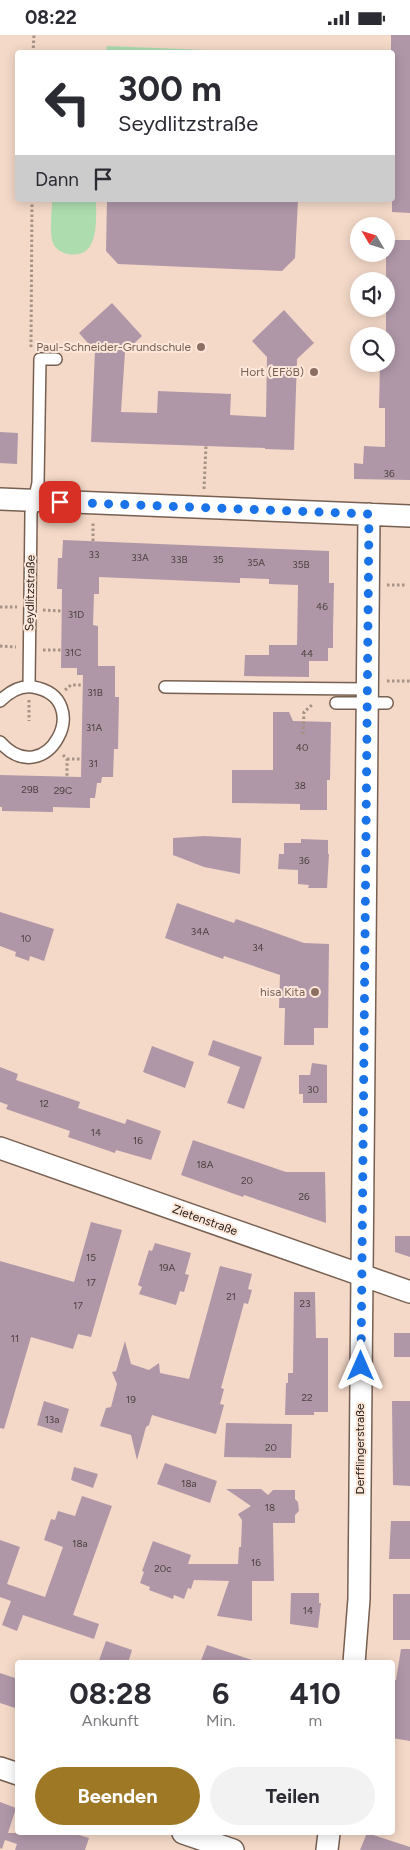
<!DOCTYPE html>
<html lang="de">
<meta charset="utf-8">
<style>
:root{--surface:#fff;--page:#f2f2f3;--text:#2b2b33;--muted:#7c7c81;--accent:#9f7826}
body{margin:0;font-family:Figtree,sans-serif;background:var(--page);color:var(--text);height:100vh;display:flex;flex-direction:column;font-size:19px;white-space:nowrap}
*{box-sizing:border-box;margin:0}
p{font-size:16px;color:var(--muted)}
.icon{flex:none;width:28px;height:28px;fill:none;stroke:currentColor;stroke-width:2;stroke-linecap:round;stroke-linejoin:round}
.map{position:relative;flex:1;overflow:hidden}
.panel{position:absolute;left:15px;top:1625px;width:380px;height:175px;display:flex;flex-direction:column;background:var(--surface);border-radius:5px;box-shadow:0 2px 12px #0003}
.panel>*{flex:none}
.banner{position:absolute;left:15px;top:15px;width:380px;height:152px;border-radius:5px;box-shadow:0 2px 12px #0003;background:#fff;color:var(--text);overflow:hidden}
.needle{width:32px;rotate:308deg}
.buttons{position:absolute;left:350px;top:182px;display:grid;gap:10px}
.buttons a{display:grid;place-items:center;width:45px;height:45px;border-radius:50%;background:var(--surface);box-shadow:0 2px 12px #0003;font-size:25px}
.pin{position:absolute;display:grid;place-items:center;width:42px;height:42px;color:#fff;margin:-21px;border-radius:10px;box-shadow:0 2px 8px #0006}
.me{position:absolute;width:55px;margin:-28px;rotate:0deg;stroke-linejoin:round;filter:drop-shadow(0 0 4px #0008)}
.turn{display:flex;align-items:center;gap:18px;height:105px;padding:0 20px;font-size:22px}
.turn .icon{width:65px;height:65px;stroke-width:2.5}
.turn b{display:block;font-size:35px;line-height:42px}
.then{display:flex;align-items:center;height:48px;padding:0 20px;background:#0003;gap:10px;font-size:19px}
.eta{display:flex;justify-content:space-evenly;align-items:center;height:85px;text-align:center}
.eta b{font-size:30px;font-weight:700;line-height:35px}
.button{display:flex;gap:10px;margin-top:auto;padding:10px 20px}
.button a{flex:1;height:58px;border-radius:30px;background:var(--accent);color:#fff;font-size:20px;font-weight:700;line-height:58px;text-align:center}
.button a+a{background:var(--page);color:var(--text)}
.status{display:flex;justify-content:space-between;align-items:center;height:35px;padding:0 25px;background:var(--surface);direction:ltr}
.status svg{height:14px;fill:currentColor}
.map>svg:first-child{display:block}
.green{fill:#adddaf}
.building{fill:#af97a8}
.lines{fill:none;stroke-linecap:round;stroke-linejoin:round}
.service-casing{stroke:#776052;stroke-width:14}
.minor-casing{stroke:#776052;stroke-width:24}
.path{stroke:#a69285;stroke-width:3;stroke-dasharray:2.5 2.5;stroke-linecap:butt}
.service{stroke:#fff;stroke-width:11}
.minor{stroke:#fff;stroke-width:21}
.route{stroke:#1a73e8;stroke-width:9;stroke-dasharray:0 16.2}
.education-dot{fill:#8d6e63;stroke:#fde7da;stroke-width:2}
.labels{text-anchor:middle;stroke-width:4;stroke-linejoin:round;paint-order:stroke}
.number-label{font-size:10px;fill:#4c3f3f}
.education-label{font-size:12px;fill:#785e54;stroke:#fde7da;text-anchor:end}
.street-label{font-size:12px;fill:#2b221c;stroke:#fde7da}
</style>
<div class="status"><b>08:22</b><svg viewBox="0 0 49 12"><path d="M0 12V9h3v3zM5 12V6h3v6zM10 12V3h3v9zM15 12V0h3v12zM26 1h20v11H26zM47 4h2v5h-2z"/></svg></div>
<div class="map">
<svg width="410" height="1815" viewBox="0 0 410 1815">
<rect width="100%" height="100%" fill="#f4d9c8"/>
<!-- green -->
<path class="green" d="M107,11L232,16V17H106Z
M52,165H96C96,184 100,225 68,219C62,218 55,214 53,208C49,199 52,176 52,165Z"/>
<!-- building -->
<path class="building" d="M391,0H410V178L392,177V18H391Z
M107,165H298L295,223L282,236L118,229L106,216Z
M386,205H410V445L354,444V428L363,429L364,411L385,412V373H379L380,329H386Z
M112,268L142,301L125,317L121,377L157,378L158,356L231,359L230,380L266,382L267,322L252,306L284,275L314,308L297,324L294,415L265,414V413L91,407L95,316L79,298Z
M0,397L18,398L17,429L0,428Z
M63,505L329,516V548H334L333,596V613H328V626H309V642L244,641L245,620H269V610H297L298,550L269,549V544L240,543V548L99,542V559H94L93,590L98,591V631H115V662H119L118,714H114L113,742H102L101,748H97L95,763H90V773L53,772V777L2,776V772H0V740L81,742L83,640H77V633H61L62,554H57L58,523H62Z
M273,677H289L293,686L331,687L330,745H327V775H300V769L232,768V735H273Z
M204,801L241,803L240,839L204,832L173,820V803Z
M301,804L328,805V819H329L327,853H308L309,850L298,849V835L278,834L279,819H284V808H301Z
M177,868L234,888L236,884L304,908L329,909L328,993H314V1010H284L285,973H279L280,940L224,921L223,924L165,903Z
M0,877L54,894L44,926L30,921L29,926L15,921L16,917L0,911Z
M213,1005L262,1022L244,1074L227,1068L240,1032L208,1020Z
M152,1011L194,1027L185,1053L143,1037Z
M312,1028L327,1030V1068H303V1059H299V1040H310Z
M0,1032L18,1039L16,1045L80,1067L78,1073L125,1089L127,1084L161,1096L151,1125L116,1115L115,1118L68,1102L70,1096L6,1074L8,1070L0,1067Z
M193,1105L286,1137H325L326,1188L244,1160L243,1162L181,1140Z
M91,1187L122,1195L91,1302L78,1299L73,1314L31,1302L4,1394L0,1393V1226L74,1247Z
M395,1201H410V1222L395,1217Z
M155,1208L191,1218L185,1239L189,1240L184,1257L180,1256L176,1270L139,1259L142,1252L138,1250L149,1215L152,1216Z
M220,1231L252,1239L248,1254L252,1255L248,1269L244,1268L221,1353L224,1354L220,1369L224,1370L216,1399L152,1380L149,1390L146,1392L137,1425L131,1400L100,1391L106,1373L111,1372L117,1349L112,1337L116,1336L125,1306L131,1329L149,1335L159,1328L160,1338L189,1344Z
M294,1257H315L316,1303H328V1377H314V1380H285L286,1348H288V1338H293Z
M394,1298H410V1322H394Z
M44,1366L69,1374L62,1398L37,1390Z
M392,1366H410V1451L393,1450Z
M226,1388L292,1389L291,1423L224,1422Z
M165,1428L217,1446L210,1468L157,1449Z
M74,1432L98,1439L93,1453L71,1445Z
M226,1454H261L268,1460L273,1455H295V1464L298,1467L299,1476L295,1480V1488H273L274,1546H252V1586L217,1581L229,1546L194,1545L191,1554L188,1553L184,1564L174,1560L173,1564L149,1555L150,1552L140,1548L144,1537L142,1536L153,1506L191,1520L188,1529H238L239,1512H241L242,1485L238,1479L251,1471Z
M82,1461L112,1471L73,1580L99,1589L94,1604L23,1580L17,1596L2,1590L11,1566L0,1562V1505L20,1512L7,1549L45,1562L63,1512L44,1505L51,1484L55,1485L58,1476L75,1481Z
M391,1486H410V1524H389Z
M291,1558H319V1568H321L318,1593L290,1589Z
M393,1559H410V1605H393Z
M106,1606L132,1615L128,1628H98Z
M207,1610L252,1625V1628H200Z
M401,1614H410V1706L392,1703V1645H396Z
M0,1638L18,1644V1674L0,1668Z
M0,1767L16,1773L8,1798H72L89,1803L85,1815H15L17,1809L5,1805L2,1814L0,1813Z
M367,1798L410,1812V1815H360Z"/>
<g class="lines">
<!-- service casing -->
<g class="service-casing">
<path id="service" d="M29,651L31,478L38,448L40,324H56
M165,652L367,654
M0,666C9,657 20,650 33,652C97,663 46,759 0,707
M336,668H387"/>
</g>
<!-- minor casing -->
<g class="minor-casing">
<path id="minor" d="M0,464L410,481
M0,1113L410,1257
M354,1628L359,1564L369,479
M0,1733L18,1739
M183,1798L233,1815
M327,1815L329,1798"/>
</g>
<!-- path -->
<path class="path" d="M33,18L34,0
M31,312L32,165
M204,454L206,410
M93,506V487
M387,550H407
M0,572H17
M43,575L62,576
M0,611L16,612
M43,615H61
M387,646H410
M65,655L71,650H83
M29,665V686
M303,699L304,677L313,669
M63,720L67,724V741
M67,724H81"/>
<!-- service -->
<use href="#service" class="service"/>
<!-- minor -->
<use href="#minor" class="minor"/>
</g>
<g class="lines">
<!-- route -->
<path class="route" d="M60,467L369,479L361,1331"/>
</g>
<!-- markers -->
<g class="education-dot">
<circle cx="201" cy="312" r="5"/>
<circle cx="314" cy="337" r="5"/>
<circle cx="315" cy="957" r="5"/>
</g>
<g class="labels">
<!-- number labels -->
<g class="number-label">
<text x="389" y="442">36</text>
<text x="94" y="523">33</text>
<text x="140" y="526">33A</text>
<text x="179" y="528">33B</text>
<text x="218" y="528">35</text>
<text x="256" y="531">35A</text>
<text x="301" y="533">35B</text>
<text x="322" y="575">46</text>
<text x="76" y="583">31D</text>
<text x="73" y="621">31C</text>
<text x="307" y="622">44</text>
<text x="95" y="661">31B</text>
<text x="94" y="696">31A</text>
<text x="302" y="716">40</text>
<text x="93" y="732">31</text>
<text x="300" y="754">38</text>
<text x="30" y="758">29B</text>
<text x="63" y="759">29C</text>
<text x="304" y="829">36</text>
<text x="200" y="900">34A</text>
<text x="26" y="907">10</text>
<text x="258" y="916">34</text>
<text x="313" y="1058">30</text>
<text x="44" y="1072">12</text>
<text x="96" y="1101">14</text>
<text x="138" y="1109">16</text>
<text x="205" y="1133">18A</text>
<text x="247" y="1149">20</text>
<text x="304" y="1165">26</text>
<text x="91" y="1226">15</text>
<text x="167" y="1236">19A</text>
<text x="91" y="1251">17</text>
<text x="231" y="1265">21</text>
<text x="305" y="1272">23</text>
<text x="78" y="1274">17</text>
<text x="15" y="1307">11</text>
<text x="307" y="1366">22</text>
<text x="131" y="1368">19</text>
<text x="52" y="1388">13a</text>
<text x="271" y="1416">20</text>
<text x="189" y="1452">18a</text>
<text x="270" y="1476">18</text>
<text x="80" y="1512">18a</text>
<text x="256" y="1531">16</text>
<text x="163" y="1537">20c</text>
<text x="308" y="1579">14</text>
</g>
<!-- education labels -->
<g class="education-label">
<text x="191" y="316">Paul-Schneider-Grundschule</text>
<text x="304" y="341">Hort (EFöB)</text>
<text x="305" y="961">hisa Kita</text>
</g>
<!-- street labels -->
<g class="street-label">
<text transform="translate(30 558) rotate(-89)" y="4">Seydlitzstraße</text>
<text transform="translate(205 1185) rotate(20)" y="4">Zietenstraße</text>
<text transform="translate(360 1414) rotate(-90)" y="4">Derfflingerstraße</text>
</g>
</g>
</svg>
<div class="buttons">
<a><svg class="needle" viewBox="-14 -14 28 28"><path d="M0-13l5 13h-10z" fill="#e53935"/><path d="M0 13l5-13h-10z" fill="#7c7c81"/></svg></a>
<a><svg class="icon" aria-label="sound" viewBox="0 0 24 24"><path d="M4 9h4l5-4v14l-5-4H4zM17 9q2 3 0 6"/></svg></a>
<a><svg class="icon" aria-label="search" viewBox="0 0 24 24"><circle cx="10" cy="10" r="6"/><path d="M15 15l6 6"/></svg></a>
</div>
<div class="pin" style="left:60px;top:467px;background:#d93025"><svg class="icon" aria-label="arrive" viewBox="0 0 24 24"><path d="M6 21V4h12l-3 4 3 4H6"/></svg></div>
<svg class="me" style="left:361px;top:1331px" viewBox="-20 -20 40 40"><path d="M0-17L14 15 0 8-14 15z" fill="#1a73e8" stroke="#fff" stroke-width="4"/></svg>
<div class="banner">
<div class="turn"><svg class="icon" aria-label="left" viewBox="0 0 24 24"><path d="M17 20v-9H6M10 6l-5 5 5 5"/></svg><div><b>300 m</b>Seydlitzstraße</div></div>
<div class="then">Dann<svg class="icon" aria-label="arrive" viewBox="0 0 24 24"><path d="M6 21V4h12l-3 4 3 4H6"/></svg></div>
</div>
<section class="panel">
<div class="eta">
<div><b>08:28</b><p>Ankunft</p></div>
<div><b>6</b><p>Min.</p></div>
<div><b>410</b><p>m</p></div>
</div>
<div class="button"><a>Beenden</a><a>Teilen</a></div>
</section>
</div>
